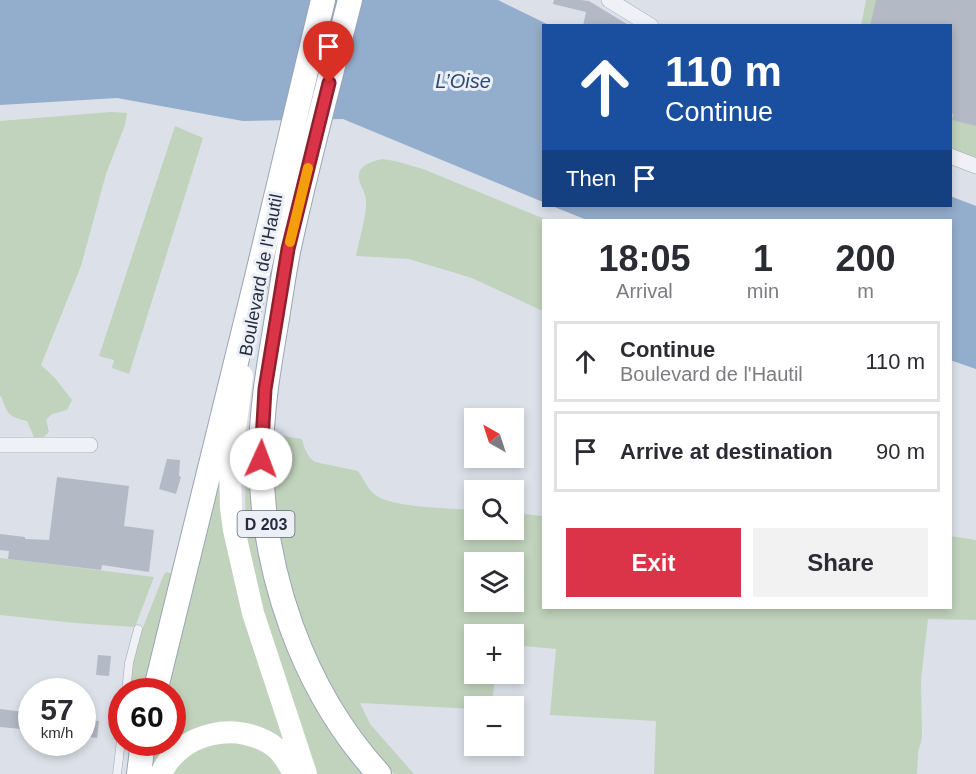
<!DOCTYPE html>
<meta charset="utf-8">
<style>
:root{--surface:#fff;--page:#f2f2f3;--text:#2b2b33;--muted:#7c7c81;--line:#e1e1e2;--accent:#db3347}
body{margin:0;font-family:Arial,sans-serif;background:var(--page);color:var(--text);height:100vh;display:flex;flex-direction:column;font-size:22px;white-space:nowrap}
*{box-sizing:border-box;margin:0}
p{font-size:20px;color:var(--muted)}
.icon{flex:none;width:33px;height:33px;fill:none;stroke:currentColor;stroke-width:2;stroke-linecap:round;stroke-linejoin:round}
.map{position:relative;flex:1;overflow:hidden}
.drawer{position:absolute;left:542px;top:219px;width:410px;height:390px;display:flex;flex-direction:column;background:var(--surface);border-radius:0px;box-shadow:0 3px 9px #0003}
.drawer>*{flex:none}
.top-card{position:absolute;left:542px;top:24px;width:410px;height:183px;border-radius:0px;box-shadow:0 3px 9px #0003;background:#1a4fa0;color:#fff;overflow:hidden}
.needle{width:39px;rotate:321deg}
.tools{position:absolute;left:464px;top:408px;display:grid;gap:12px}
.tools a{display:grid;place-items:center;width:60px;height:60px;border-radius:0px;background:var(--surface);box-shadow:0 3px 9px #0003;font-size:30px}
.speed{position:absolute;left:18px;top:678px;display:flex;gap:12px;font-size:30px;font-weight:700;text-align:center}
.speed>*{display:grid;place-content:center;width:78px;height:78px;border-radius:50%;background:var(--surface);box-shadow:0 3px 9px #0003;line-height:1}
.speed small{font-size:15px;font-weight:400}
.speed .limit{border:9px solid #d22;background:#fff;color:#111}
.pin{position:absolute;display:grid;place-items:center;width:51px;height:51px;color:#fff;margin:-62px -26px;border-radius:50% 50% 50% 0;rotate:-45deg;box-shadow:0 0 6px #0007}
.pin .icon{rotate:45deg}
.me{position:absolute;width:66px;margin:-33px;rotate:2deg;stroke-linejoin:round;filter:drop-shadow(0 0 4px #0008)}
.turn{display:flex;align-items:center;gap:21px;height:126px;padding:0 24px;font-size:27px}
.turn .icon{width:78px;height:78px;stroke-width:2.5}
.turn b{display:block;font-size:42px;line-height:51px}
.then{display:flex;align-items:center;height:57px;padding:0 24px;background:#0003;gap:12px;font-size:22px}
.eta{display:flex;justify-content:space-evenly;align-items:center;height:102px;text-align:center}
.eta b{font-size:36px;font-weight:600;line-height:42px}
.action{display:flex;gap:12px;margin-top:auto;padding:12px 24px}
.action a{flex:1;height:69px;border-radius:0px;background:var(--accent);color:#fff;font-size:24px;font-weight:600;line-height:69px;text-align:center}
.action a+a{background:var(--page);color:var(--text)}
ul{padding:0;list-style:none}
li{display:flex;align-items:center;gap:18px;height:81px;margin:0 12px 9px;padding:0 12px;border:3px solid var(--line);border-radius:0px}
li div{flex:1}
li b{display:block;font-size:22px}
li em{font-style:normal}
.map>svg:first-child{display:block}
.green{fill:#c1d3bc;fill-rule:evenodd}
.water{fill:#93adcc}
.building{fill:#b3b9c5}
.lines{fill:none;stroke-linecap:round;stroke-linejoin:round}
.service-casing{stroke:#a1a7b2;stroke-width:9}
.minor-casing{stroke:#a1a7b2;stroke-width:16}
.primary-casing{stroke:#9aa4b5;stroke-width:26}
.service{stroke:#eff1f6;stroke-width:8}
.minor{stroke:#eff1f6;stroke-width:15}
.secondary{stroke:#fff;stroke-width:22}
.primary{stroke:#fff;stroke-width:24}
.route-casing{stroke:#8e212e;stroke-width:15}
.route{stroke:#db3347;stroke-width:10}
.slow{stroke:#f59e0b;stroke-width:10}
.labels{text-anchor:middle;stroke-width:6;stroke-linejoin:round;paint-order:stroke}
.shield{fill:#eceff6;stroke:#606777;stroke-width:1.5}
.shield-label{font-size:16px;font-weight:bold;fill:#242d40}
.street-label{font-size:18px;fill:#242d40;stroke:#eceff6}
.water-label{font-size:20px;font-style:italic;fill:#2b4b77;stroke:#eceff6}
</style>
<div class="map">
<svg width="976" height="774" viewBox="0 0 976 774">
<rect width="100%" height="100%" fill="#dce0e8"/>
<!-- green -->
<path class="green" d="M866,0H968L976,21V159L950,148V26H861Z
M111,112L127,113L125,125L106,174L81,266L41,365L55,378L72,400L67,410L52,414L46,420L49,432L42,438L34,437L27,421C7,416 8,414 1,396H0V121Z
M175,126L203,138L129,374L112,368L114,360L99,356Z
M382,159L395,161L423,169L547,220H543V311L472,278L409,259L356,256C359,240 367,215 366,200C365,188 354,180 361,169C365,163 375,161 382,159Z
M253,404L261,546L368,774H316C304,741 293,707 282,674C268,634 255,593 249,550C242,502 246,452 253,404Z
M277,435L302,439C304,448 307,456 315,462L358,471C364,479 366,487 374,494C390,508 451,508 474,510V530H513V513L543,516V608H950V536L976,540V620L928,619L921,679L922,738L918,752L917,774H654L656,721L550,715L556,649L513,645V634H474V674H495L492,706H474V709L360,703L370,724L414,774H394L362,735L340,703L307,640L283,566L274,484ZM474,562H513V602H474Z
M221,452L284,738L279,741L227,726L155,774L147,760L150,743L172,742V692L162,691Z
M0,558L154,577L135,627L75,623L0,615Z
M167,572L170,573L172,576L143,691L130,692L133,664L142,630L164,574Z
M217,739L262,747L289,774H170L179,760Z"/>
<!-- water -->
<path class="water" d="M0,0H498L549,25L543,26V202L343,119L243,121L117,98L0,105Z
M950,196L976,206V369L950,360V220H587L552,206H950Z"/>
<!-- building -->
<path class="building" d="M554,0H580L589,1L630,26H583L586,12L553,4Z
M876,0H976V126L952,120L954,114L950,113V26H870Z
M167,459L180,460L179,476L181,477L176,494L159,489Z
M57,477L129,486L124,526L154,530L149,572L102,565L101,570L8,559L9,551L0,550V534L25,537V539L49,540Z
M98,655L111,656L109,676L96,675Z
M0,709L32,713V730L0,727Z
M82,719L99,721L97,738L82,736Z"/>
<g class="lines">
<!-- service casing -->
<g class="service-casing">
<path id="service" d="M126,692L129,663L138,629
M117,774L122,732"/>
</g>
<!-- minor casing -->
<g class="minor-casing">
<path id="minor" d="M609,0L651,26
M950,156L976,166
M0,445H90"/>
</g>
<!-- primary casing -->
<g class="primary-casing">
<path id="primary" d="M350,0C329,82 307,164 289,247C284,270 281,294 277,318C269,365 261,410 261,458C262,571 302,690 379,774
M155,692L257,277L323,0
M139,774L143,742"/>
</g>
<!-- service -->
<use href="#service" class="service"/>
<!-- minor -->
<use href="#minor" class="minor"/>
<!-- secondary -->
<path class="secondary" d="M242,376L230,467L231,508L234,530L253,613L306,774
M161,774C179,732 240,719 276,748C284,755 289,764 294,774"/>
<!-- primary -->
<use href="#primary" class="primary"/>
</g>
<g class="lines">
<!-- route casing -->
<g class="route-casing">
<path id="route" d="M261,459L265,389L288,249L329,83"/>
</g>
<!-- route -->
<use href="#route" class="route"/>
<!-- slow -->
<path class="slow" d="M290,242L308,168"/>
</g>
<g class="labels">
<!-- shield labels -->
<rect class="shield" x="237.5" y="511" width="57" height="26" rx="4.5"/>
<g class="shield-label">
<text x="266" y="530">D 203</text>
</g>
<!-- street labels -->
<g class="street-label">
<text transform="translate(261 275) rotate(-79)" y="6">Boulevard de l'Hautil</text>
</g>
<!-- water labels -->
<g class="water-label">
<text x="463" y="88">L’Oise</text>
</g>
</g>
</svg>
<div class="tools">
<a><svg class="needle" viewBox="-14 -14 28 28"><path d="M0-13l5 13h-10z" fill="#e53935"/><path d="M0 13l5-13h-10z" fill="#7c7c81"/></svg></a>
<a><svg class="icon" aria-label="search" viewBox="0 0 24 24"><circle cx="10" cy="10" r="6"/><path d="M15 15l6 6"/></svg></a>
<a><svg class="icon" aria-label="layers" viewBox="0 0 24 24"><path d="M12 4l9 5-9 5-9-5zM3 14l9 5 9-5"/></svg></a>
<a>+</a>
<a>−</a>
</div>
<div class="speed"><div>57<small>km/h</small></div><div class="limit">60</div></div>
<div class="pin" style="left:329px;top:83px;background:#d93025"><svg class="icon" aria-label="arrive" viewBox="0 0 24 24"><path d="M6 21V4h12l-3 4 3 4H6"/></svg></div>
<svg class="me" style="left:261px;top:459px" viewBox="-20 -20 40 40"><circle r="19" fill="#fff"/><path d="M0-13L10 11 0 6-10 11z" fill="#db3347"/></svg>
<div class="top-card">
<div class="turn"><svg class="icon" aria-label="ahead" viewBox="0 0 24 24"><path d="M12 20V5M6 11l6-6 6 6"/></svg><div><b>110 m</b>Continue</div></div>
<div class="then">Then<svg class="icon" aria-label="arrive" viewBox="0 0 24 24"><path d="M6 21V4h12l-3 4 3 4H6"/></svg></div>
</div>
<section class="drawer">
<div class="eta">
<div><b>18:05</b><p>Arrival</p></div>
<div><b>1</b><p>min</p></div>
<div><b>200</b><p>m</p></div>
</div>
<ul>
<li><svg class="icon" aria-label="ahead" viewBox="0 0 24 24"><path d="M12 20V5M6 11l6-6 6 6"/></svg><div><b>Continue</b><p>Boulevard de l'Hautil</p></div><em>110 m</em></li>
<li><svg class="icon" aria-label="arrive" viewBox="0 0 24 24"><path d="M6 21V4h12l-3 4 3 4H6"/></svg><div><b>Arrive at destination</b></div><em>90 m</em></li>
</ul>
<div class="action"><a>Exit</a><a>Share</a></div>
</section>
</div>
